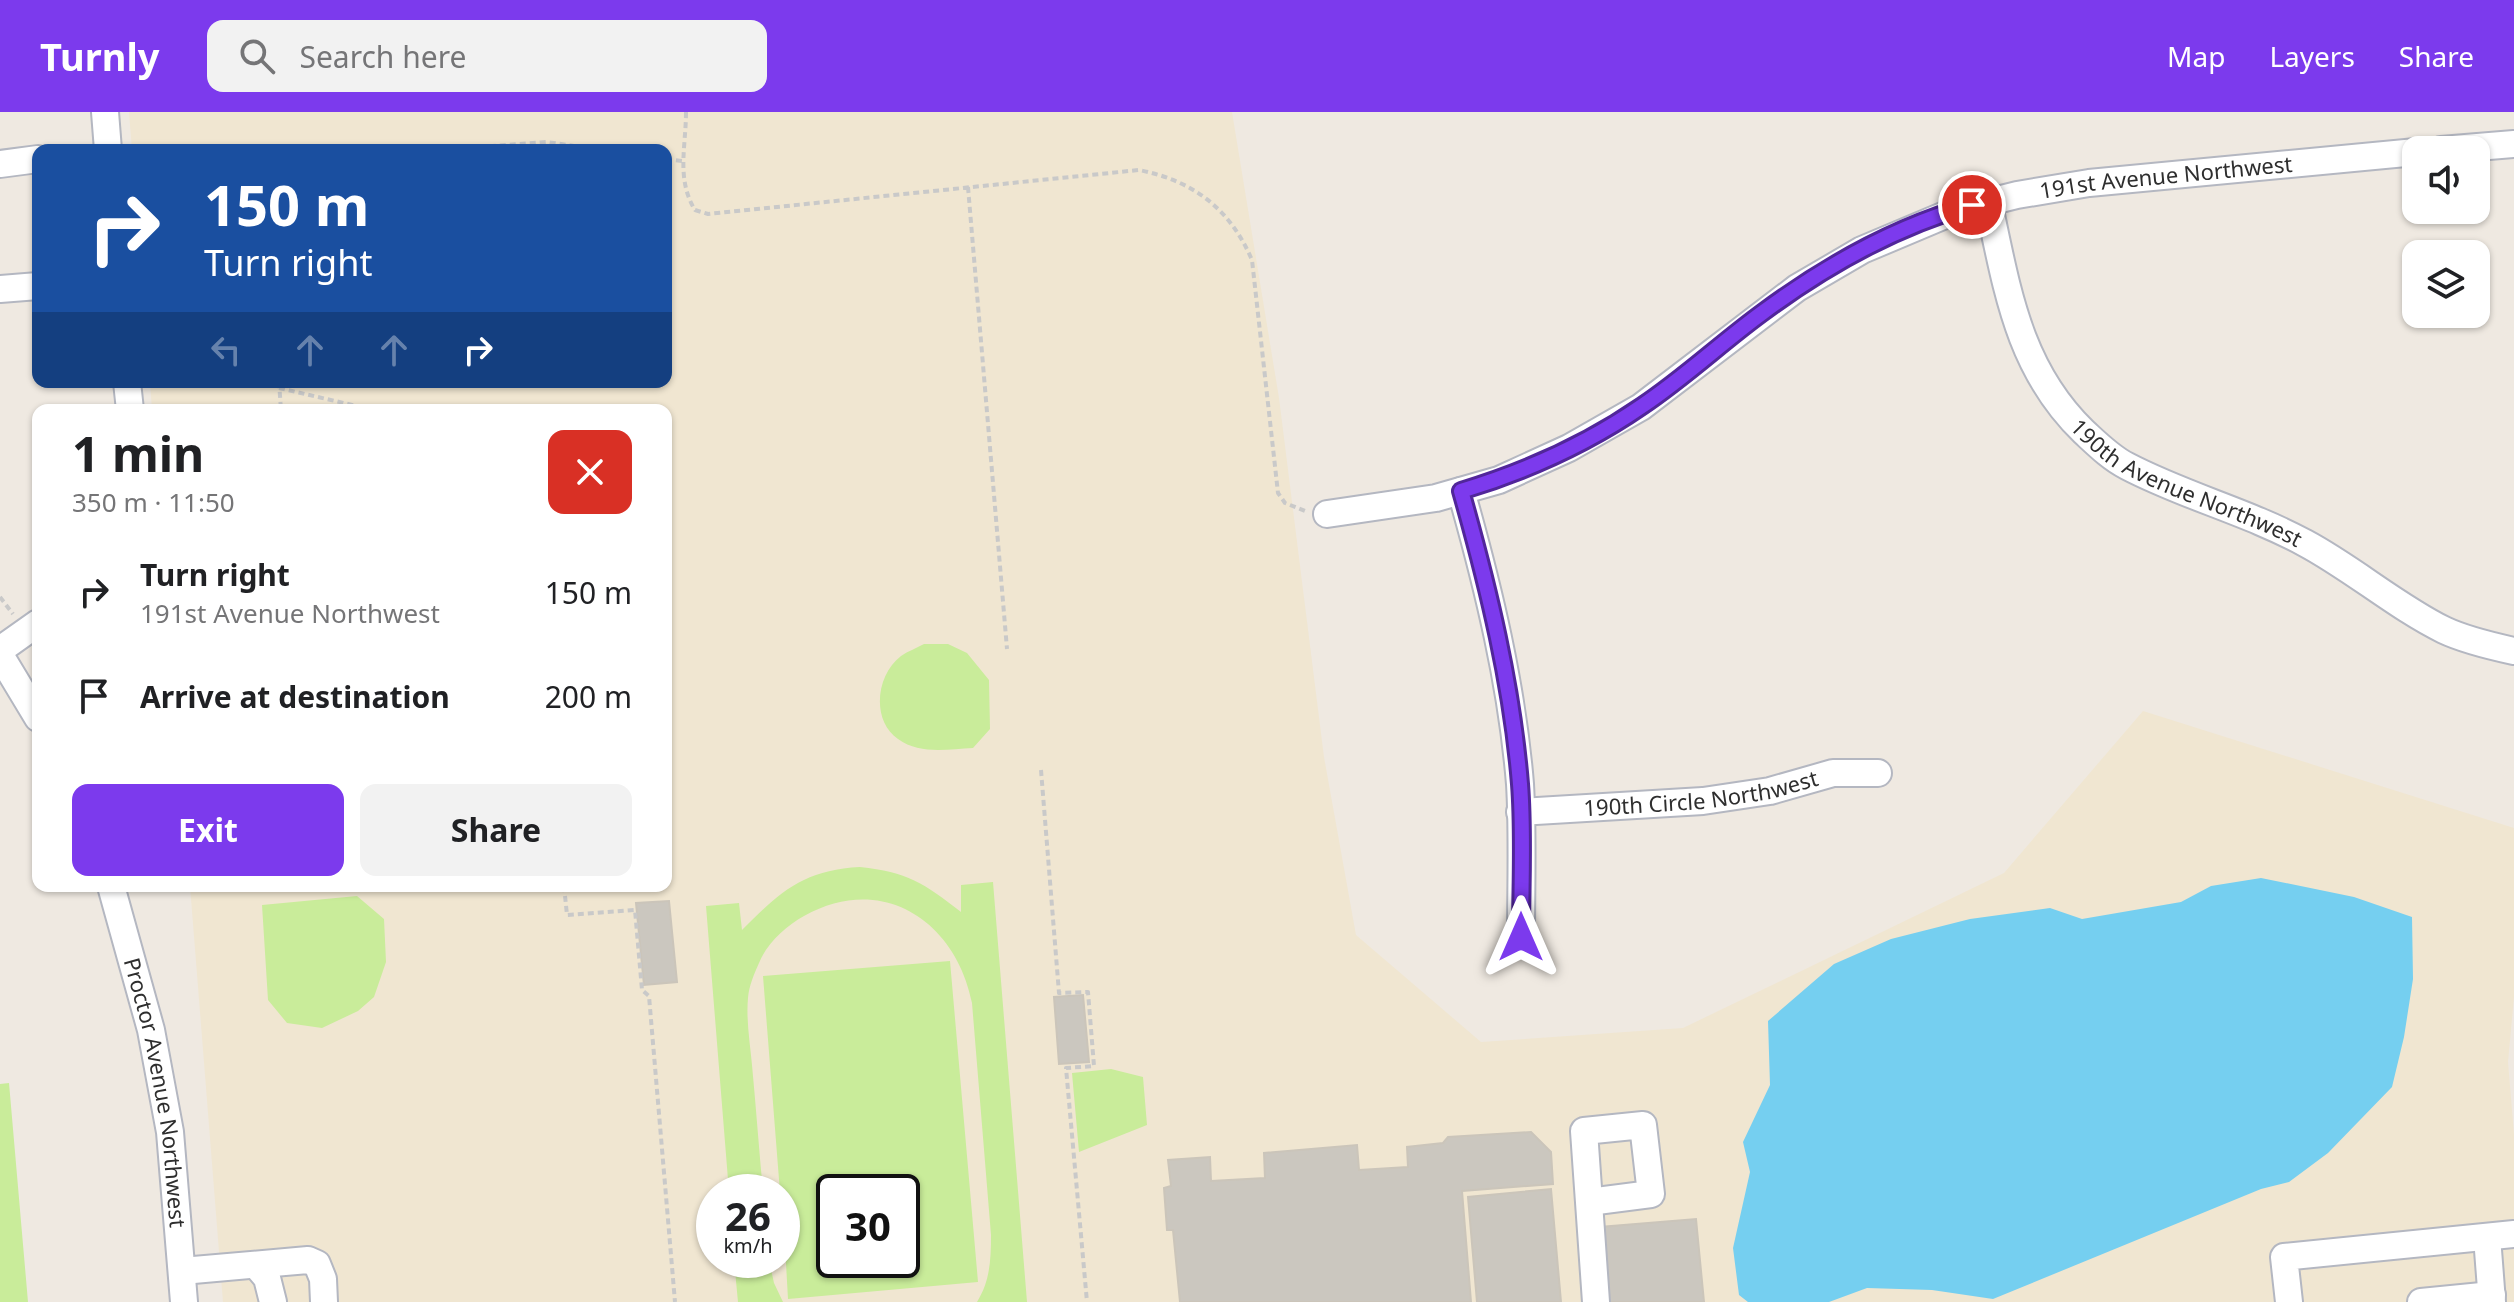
<!DOCTYPE html>
<meta charset="utf-8">
<style>
:root{--surface:#fff;--page:#f2f2f2;--text:#202124;--muted:#757577;--accent:#7c3aed}
body{margin:0;font-family:"Noto Sans",sans-serif;background:var(--page);color:var(--text);height:100vh;display:flex;flex-direction:column;font-size:30px;white-space:nowrap}
*{box-sizing:border-box;margin:0}
p{font-size:26px;color:var(--muted)}
.icon{flex:none;width:44px;height:44px;fill:none;stroke:currentColor;stroke-width:2;stroke-linecap:round;stroke-linejoin:round}
.map{position:relative;flex:1;overflow:hidden}
.sheet{position:absolute;left:32px;top:292px;width:640px;height:488px;display:flex;flex-direction:column;background:var(--surface);border-radius:16px;box-shadow:0 2px 6px #0004}
.sheet>*{flex:none}
.banner{position:absolute;left:32px;top:32px;width:640px;height:244px;border-radius:16px;box-shadow:0 2px 6px #0004;background:#1a4fa0;color:#fff;overflow:hidden}
.buttons{position:absolute;left:2402px;top:24px;display:grid;gap:16px}
.buttons a{display:grid;place-items:center;width:88px;height:88px;border-radius:16px;background:var(--surface);box-shadow:0 2px 6px #0004;font-size:40px}
.speed{position:absolute;left:696px;top:1062px;display:flex;gap:16px;font-size:40px;font-weight:700;text-align:center}
.speed>*{display:grid;place-content:center;width:104px;height:104px;border-radius:50%;background:var(--surface);box-shadow:0 2px 6px #0004;line-height:1}
.speed small{font-size:20px;font-weight:400}
.speed .limit{border:4px solid #111;border-radius:12px;background:#fff;color:#111}
.pin{position:absolute;display:grid;place-items:center;width:68px;height:68px;color:#fff;margin:-34px;border:4px solid #fff;border-radius:50%;box-shadow:0 2px 8px #0007}
.me{position:absolute;width:88px;margin:-44px;rotate:0deg;stroke-linejoin:round;filter:drop-shadow(0 0 6px #0008)}
.turn{display:flex;align-items:center;gap:28px;height:168px;padding:0 40px;font-size:36px}
.turn .icon{width:104px;height:104px;stroke-width:2.5}
.turn b{display:block;font-size:56px;line-height:68px}
.lanes{display:flex;align-items:center;height:76px;padding:0 40px;background:#0003;justify-content:center;gap:40px;direction:ltr}
.lanes .off{opacity:.35}
.round{display:grid;place-items:center;flex:none;width:84px;height:84px;border-radius:16px;background:var(--page)}
.summary{display:flex;align-items:center;justify-content:space-between;height:136px;padding:0 40px}
h1{font-size:48px;font-weight:700;line-height:60px}
.action{display:flex;gap:16px;margin-top:auto;padding:16px 40px}
.action a{flex:1;height:92px;border-radius:16px;background:var(--accent);color:#fff;font-size:32px;font-weight:700;line-height:92px;text-align:center}
.action a+a{background:var(--page);color:var(--text)}
ul{padding:0;list-style:none}
li{display:flex;align-items:center;gap:24px;height:104px;padding:0 40px}
li div{flex:1}
li b{display:block;font-size:30px}
li em{font-style:normal}
header{display:flex;align-items:center;gap:48px;box-sizing:border-box;height:112px;padding:0 40px;background:var(--accent);color:#fff}
header strong{font-size:38px}
nav{display:flex;gap:44px;margin-inline-start:auto;font-size:28px}
.search{width:560px;height:72px;background:var(--page);display:flex;align-items:center;gap:20px;box-sizing:border-box;padding:0 28px;border-radius:16px;color:var(--muted);font-size:30px}
.map>svg:first-child{display:block}
.education{fill:#f0e6d1;fill-rule:evenodd}
.pitch{fill:#c9ec9a;fill-rule:evenodd}
.water{fill:#75cff0}
.building{fill:#cbc7bf;stroke:#cbc5ba;stroke-width:2}
.lines{fill:none;stroke-linecap:round;stroke-linejoin:round}
.minor-casing{stroke:#b4b7c1;stroke-width:30}
.path{stroke:#c9c9c9;stroke-width:4;stroke-dasharray:6 4;stroke-linecap:butt}
.minor{stroke:#fff;stroke-width:26}
.route-casing{stroke:#51269a;stroke-width:20}
.route{stroke:#7c3aed;stroke-width:14}
.labels{text-anchor:middle;stroke-width:6;stroke-linejoin:round;paint-order:stroke}
.street-label{font-size:22px;fill:#2e2e2e;stroke:#fff}
</style>
<header>
<strong>Turnly</strong>
<div class="search"><svg class="icon" aria-label="search" viewBox="0 0 24 24"><circle cx="10" cy="10" r="6"/><path d="M15 15l6 6"/></svg>Search here</div>
<nav><a>Map</a><a>Layers</a><a>Share</a></nav>
</header>
<div class="map">
<svg width="2514" height="1190" viewBox="0 0 2514 1190">
<rect width="100%" height="100%" fill="#efe9e1"/>
<!-- education -->
<path class="education" d="M129,0H1232L1279,286L1324,645L1356,823L1481,930L1683,916L2004,761L2143,599L2514,716V885L2508,950L2514,1022V1190H223L190,774H666V298H152L150,270H666V38H132ZM714,1080H782V1148H714ZM834,1080H902V1148H834Z"/>
<!-- pitch -->
<path class="pitch" d="M924,532H948L967,541L989,568L990,617L973,636C948,637 920,643 898,627C871,608 876,563 901,544C908,539 917,536 924,532Z
M860,755C907,760 924,771 961,800V773L993,770L1027,1190H977C990,1169 991,1148 991,1123L972,891C956,809 882,760 804,804C786,814 767,831 759,851C754,862 749,874 748,886C746,908 750,931 752,953C756,995 759,1038 763,1080H729L706,794L739,791L742,818C780,780 803,758 860,755Z
M357,784L384,807L386,850L374,885L358,899L322,916L287,911L268,888L262,793Z
M950,849L978,1170L788,1187L782,1080H780L763,864ZM902,1080V1148H834V1080Z
M1111,957L1143,965L1147,1013L1079,1040L1072,961Z
M9,971L28,1190H0V972Z
M734,1148H769L774,1171L783,1190H738Z"/>
<!-- water -->
<path class="water" d="M2261,766L2354,785L2412,805L2413,867L2404,925L2392,975L2328,1041L2289,1070L2261,1077L1993,1187L1932,1178L1867,1176L1829,1190H1748L1739,1183L1733,1136L1750,1060L1743,1030L1770,973L1768,909L1834,852L1891,827L1970,807L2050,796L2082,807L2181,790L2211,774Z"/>
<!-- building -->
<path class="building" d="M669,789L677,870L644,873L636,791Z
M1083,883L1089,950L1059,952L1054,885Z
M1531,1020L1551,1040L1553,1072L1462,1079L1471,1190H1180L1173,1118H1167L1164,1076L1171,1074L1168,1048L1210,1045L1211,1069L1265,1066L1264,1041L1357,1033L1359,1058L1408,1055L1407,1035L1443,1031L1448,1025Z
M1551,1077L1561,1190H1477L1468,1085Z
M1696,1107L1704,1190H1607L1600,1115Z"/>
<g class="lines">
<!-- minor casing -->
<g class="minor-casing">
<g id="minor">
<path d="M105,0L108,38"/>
<path d="M2441,38L2514,32"/>
<path d="M0,52L38,47"/>
<path id="s1" d="M1988,89C2007,175 2017,255 2084,320C2097,332 2111,346 2127,354C2184,384 2248,400 2305,431C2352,456 2397,495 2444,518C2465,528 2491,534 2514,539"/>
<path d="M0,177L38,174"/>
<path d="M127,270L130,298"/>
<path d="M1461,379C1488,474 1512,573 1520,672C1523,722 1521,774 1521,825"/>
<path id="s2" d="M1327,402L1436,386L1499,368L1569,336L1641,295L1797,176L1862,138L1957,98L2017,83L2089,71L2416,40"/>
<path d="M0,538L38,511"/>
<path d="M0,543L38,606"/>
<path id="s3" d="M1520,700L1703,689L1770,679L1833,661H1878"/>
<path id="s4" d="M111,774L151,918L170,1020L184,1190"/>
<path d="M1589,1090L1651,1082L1643,1013L1584,1019L1596,1190"/>
<path d="M2487,1125L2492,1190"/>
<path d="M256,1153L267,1166L273,1190"/>
<path d="M182,1159L308,1148L317,1152L323,1167L324,1190"/>
<path d="M2289,1190L2284,1145L2514,1122"/>
<path d="M2421,1190L2492,1183"/>
</g>
</g>
<!-- path -->
<path class="path" d="M686,0C686,35 676,67 695,98L708,102L1139,58C1194,69 1230,97 1252,148L1278,381L1285,391L1305,399
M440,38L547,30L602,38
M666,47L682,49
M968,75L1007,537
M279,270L281,298
M279,276L374,298
M0,485L13,502
M1041,658L1059,881L1088,880L1094,954L1066,956L1087,1190
M564,774L567,803L635,798L642,878L649,884L675,1190"/>
<!-- minor -->
<use href="#minor" class="minor"/>
</g>
<g class="lines">
<!-- route casing -->
<g class="route-casing">
<path id="route" d="M1521,825C1521,774 1524,722 1520,672C1512,573 1488,474 1461,379C1524,360 1587,332 1642,294C1684,266 1721,231 1762,201C1824,155 1897,114 1972,93"/>
</g>
<!-- route -->
<use href="#route" class="route"/>
</g>
<g class="labels">
<!-- street labels -->
<g class="street-label">
<text dy="8" stroke="none"><textPath href="#s2" startOffset="922">191st Avenue Northwest</textPath></text>
<text dy="8" stroke="none"><textPath href="#s1" startOffset="370">190th Avenue Northwest</textPath></text>
<text dy="8" stroke="none"><textPath href="#s3" startOffset="182">190th Circle Northwest</textPath></text>
<text dy="8" stroke="none"><textPath href="#s4" startOffset="212">Proctor Avenue Northwest</textPath></text>
</g>
</g>
</svg>
<div class="buttons">
<a><svg class="icon" aria-label="sound" viewBox="0 0 24 24"><path d="M4 9h4l5-4v14l-5-4H4zM17 9q2 3 0 6"/></svg></a>
<a><svg class="icon" aria-label="layers" viewBox="0 0 24 24"><path d="M12 4l9 5-9 5-9-5zM3 14l9 5 9-5"/></svg></a>
</div>
<div class="speed"><div>26<small>km/h</small></div><div class="limit">30</div></div>
<div class="pin" style="left:1972px;top:93px;background:#d93025"><svg class="icon" aria-label="arrive" viewBox="0 0 24 24"><path d="M6 21V4h12l-3 4 3 4H6"/></svg></div>
<svg class="me" style="left:1521px;top:825px" viewBox="-20 -20 40 40"><path d="M0-17L14 15 0 8-14 15z" fill="#7c3aed" stroke="#fff" stroke-width="4"/></svg>
<div class="banner">
<div class="turn"><svg class="icon" aria-label="right" viewBox="0 0 24 24"><path d="M7 20v-9h11M14 6l5 5-5 5"/></svg><div><b>150 m</b>Turn right</div></div>
<div class="lanes"><svg class="icon off" aria-label="left" viewBox="0 0 24 24"><path d="M17 20v-9H6M10 6l-5 5 5 5"/></svg><svg class="icon off" aria-label="ahead" viewBox="0 0 24 24"><path d="M12 20V5M6 11l6-6 6 6"/></svg><svg class="icon off" aria-label="ahead" viewBox="0 0 24 24"><path d="M12 20V5M6 11l6-6 6 6"/></svg><svg class="icon" aria-label="right" viewBox="0 0 24 24"><path d="M7 20v-9h11M14 6l5 5-5 5"/></svg></div>
</div>
<section class="sheet">
<div class="summary"><div><h1>1 min</h1><p>350 m · 11:50</p></div><a class="round" style="background:#d93025;color:#fff"><svg class="icon" aria-label="close" viewBox="0 0 24 24"><path d="M6 6l12 12M18 6L6 18"/></svg></a></div>
<ul>
<li><svg class="icon" aria-label="right" viewBox="0 0 24 24"><path d="M7 20v-9h11M14 6l5 5-5 5"/></svg><div><b>Turn right</b><p>191st Avenue Northwest</p></div><em>150 m</em></li>
<li><svg class="icon" aria-label="arrive" viewBox="0 0 24 24"><path d="M6 21V4h12l-3 4 3 4H6"/></svg><div><b>Arrive at destination</b></div><em>200 m</em></li>
</ul>
<div class="action"><a>Exit</a><a>Share</a></div>
</section>
</div>
